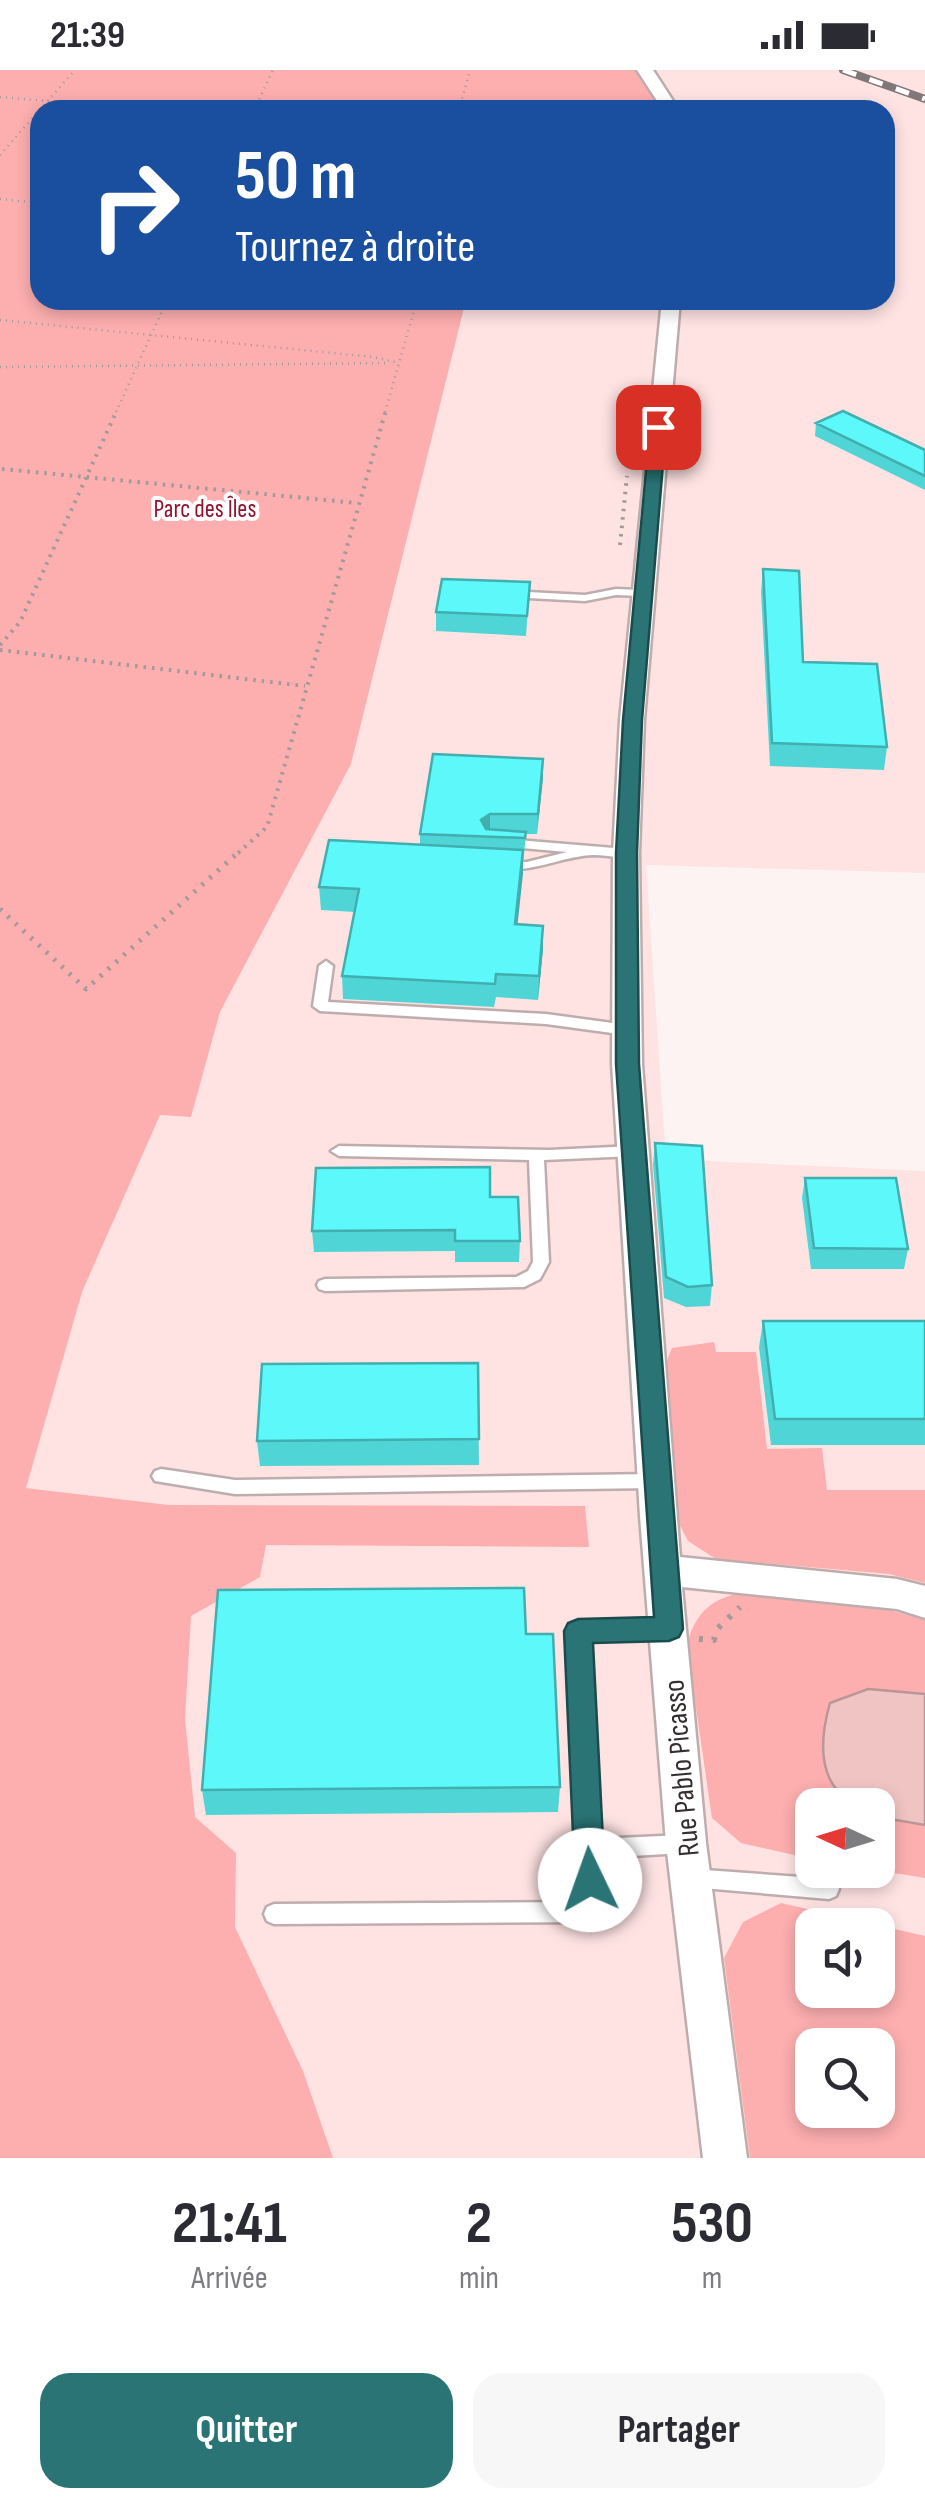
<!DOCTYPE html>
<html lang="fr">
<meta charset="utf-8">
<style>
:root{--surface:#fff;--page:#f7f7f7;--text:#2b2b33;--muted:#7c7c81;--accent:#2a7475}
body{margin:0;font-family:"Sofia Sans Condensed",sans-serif;background:var(--page);color:var(--text);height:100vh;display:flex;flex-direction:column;font-size:38px;white-space:nowrap}
*{box-sizing:border-box;margin:0}
p{font-size:32px;color:var(--muted)}
.icon{flex:none;width:55px;height:55px;fill:none;stroke:currentColor;stroke-width:2;stroke-linecap:round;stroke-linejoin:round}
.map{position:relative;height:2088px;overflow:hidden}
.side{display:flex;flex-direction:column;background:var(--surface);flex:1}
.side>*{flex:none}
.top-card{position:absolute;left:30px;top:30px;width:865px;height:210px;border-radius:30px;box-shadow:0 5px 15px #0003;background:#1a4fa0;color:#fff;overflow:hidden}
.needle{width:65px;rotate:274deg}
.fabs{position:absolute;left:795px;top:1718px;display:grid;gap:20px}
.fabs a{display:grid;place-items:center;width:100px;height:100px;border-radius:20px;background:var(--surface);box-shadow:0 5px 15px #0003;font-size:50px}
.pin{position:absolute;display:grid;place-items:center;width:85px;height:85px;color:#fff;margin:-42px;border-radius:20px;box-shadow:0 5px 15px #0006}
.me{position:absolute;width:110px;margin:-55px;rotate:357deg;stroke-linejoin:round;filter:drop-shadow(0 0 8px #0008)}
.turn{display:flex;align-items:center;gap:35px;height:210px;padding:0 40px;font-size:45px}
.turn .icon{width:130px;height:130px;stroke-width:2.5}
.turn b{display:block;font-size:70px;line-height:85px}
.eta{display:flex;justify-content:space-evenly;align-items:center;height:170px;text-align:center}
.eta b{font-size:60px;font-weight:700;line-height:70px}
.primary-button{display:flex;gap:20px;margin-top:auto;padding:20px 40px}
.primary-button a{flex:1;height:115px;border-radius:30px;background:var(--accent);color:#fff;font-size:40px;font-weight:700;line-height:115px;text-align:center}
.primary-button a+a{background:var(--page);color:var(--text)}
.status{display:flex;justify-content:space-between;align-items:center;height:70px;padding:0 50px;background:var(--surface);direction:ltr}
.status svg{height:28px;fill:currentColor}
.map>svg:first-child{display:block}
.built{fill:#ffe3e3;fill-rule:evenodd}
.green{fill:#fdaeaf;fill-rule:evenodd}
.water{fill:#f1c4c4;stroke:#b99797;stroke-width:2.5}
.lines{fill:none;stroke-linecap:round;stroke-linejoin:round}
.service-casing{stroke:#bfadad;stroke-width:5}
.minor-casing{stroke:#bfadad;stroke-width:5}
.path-far3{stroke:#a39999;stroke-width:2.5;stroke-dasharray:1 5;stroke-linecap:butt}
.path-far2{stroke:#a39999;stroke-width:4;stroke-dasharray:2.5 6;stroke-linecap:butt}
.path-far1{stroke:#a39999;stroke-width:5;stroke-dasharray:2.5 8;stroke-linecap:butt}
.path{stroke:#a39999;stroke-width:6;stroke-dasharray:4 10;stroke-linecap:butt}
.service{fill:#fff;fill-rule:evenodd}
.minor{fill:#fff;fill-rule:evenodd}
.rail-casing{stroke:#807777;stroke-width:8}
.rail{stroke:#fff;stroke-width:5;stroke-dasharray:14;stroke-linecap:butt}
.wall{fill:#50d5d7}
.shaded-wall{fill:#41aeaf}
.building{fill:#5df8fa;stroke:#41aeaf;stroke-width:2.5}
.route{fill:#2a7475;stroke:#1b4b4c;stroke-width:2.5}
.labels{text-anchor:middle;stroke-width:8;stroke-linejoin:round;paint-order:stroke}
.far-park-label{font-size:25px;fill:#93132c;stroke:#fff}
.street-label{font-size:30px;fill:#352e2e;stroke:#fff}
</style>
<div class="status"><b>21:39</b><svg viewBox="0 0 49 12"><path d="M0 12V9h3v3zM5 12V6h3v6zM10 12V3h3v9zM15 12V0h3v12zM26 1h20v11H26zM47 4h2v5h-2z"/></svg></div>
<div class="map">
<svg width="925" height="2088" viewBox="0 0 925 2088">
<rect width="100%" height="100%" fill="#fef3f3"/>
<!-- built -->
<path class="built" d="M655,0H925V803L646,795L666,1089L925,1101V2088H228L174,1888L169,1435L26,1418L91,1041L191,1047L220,942L351,694L466,230H885V40H662L680,37ZM812,1735H878V1800H812ZM812,1855H878V1920H812ZM812,1975H878V2040H812Z"/>
<!-- green -->
<path class="green" d="M0,0H637L660,36L656,40H40V230H466L351,694L220,942L191,1047L160,1045L82,1222L26,1418L169,1435L585,1436L589,1477L266,1475L260,1507L191,1546L185,1649L195,1747L236,1783L235,1857L303,2001L333,2088H0Z
M714,1272L716,1282H756L767,1379L822,1378L827,1420H925V1513L889,1504L716,1489L688,1471L676,1448L663,1300L672,1278Z
M754,1522L875,1536L925,1550V1808L876,1800L878,1735H812V1789L741,1773L712,1748L687,1576C694,1541 717,1523 754,1522Z
M781,1833L925,1866V2088H750L724,1888L743,1852ZM812,1855H878V1920H812ZM812,1975H878V2040H812Z"/>
<!-- water -->
<path class="water" d="M868,1619L925,1624V1755L878,1747V1735C818,1735 817,1678 830,1633Z"/>
<g class="lines">
<!-- service casing -->
<g class="service-casing">
<path id="service" d="M616,519L641,520L647,523L641,526L616,525L585,531L509,527L503,524L509,521L585,525Z
M505,769L626,779L633,783C622,790 607,785 594,785C560,786 534,804 498,798L496,795L498,792H527L567,782L500,776L498,773L500,770Z
M326,891L333,896L328,932L546,944L627,955L634,960L627,965L546,954L320,941L313,936L319,896Z
M339,1076L549,1080L634,1076L642,1081L634,1086L544,1090L549,1192L540,1209L524,1217L325,1221L319,1219L317,1215L319,1211L325,1209L516,1207L528,1201L533,1192L529,1090L339,1086L331,1081Z
M161,1399L235,1410L654,1404L660,1406L663,1411L660,1416L654,1418L235,1424L155,1411L152,1406L155,1401Z
M668,1551L675,1553L677,1559L675,1565L668,1567L588,1569L598,1769L682,1765L689,1767L692,1774L689,1781L682,1783L599,1788L602,1842L599,1849L592,1852L274,1854L267,1851L264,1844L267,1837L274,1834L581,1832L569,1561L571,1555L578,1553Z
M691,1799L829,1809L836,1812L839,1819L836,1826L829,1829L691,1817L684,1815L681,1808L684,1801Z"/>
</g>
<!-- minor casing -->
<g class="minor-casing">
<path id="minor" d="M637,0H653L679,40H663Z
M662,230H680L644,650L639,783L642,994L680,1487L897,1509L925,1516V1548L897,1539L682,1517L706,1773L747,2088H703L666,1773L640,1446L612,994L613,783L620,650Z"/>
</g>
<!-- path-far3 -->
<path class="path-far3" d="M0,27L151,40
M254,40L273,0
M459,40L470,0
M0,85L75,0
M0,129L40,133
M0,250L373,287L399,293
M0,297L387,293
M116,342L167,230
M385,342L417,230"/>
<!-- path-far2 -->
<path class="path-far2" d="M2,399L357,433
M620,475L627,406
M0,575L20,552L117,340
M0,580L305,616
M238,783L267,757L386,340"/>
<!-- path-far1 -->
<path class="path-far1" d="M0,839L86,919L241,780"/>
<!-- path -->
<path class="path" d="M699,1569L714,1570L717,1559L740,1537"/>
<!-- service -->
<use href="#service" class="service"/>
<!-- minor -->
<use href="#minor" class="minor"/>
<!-- rail casing -->
<g class="rail-casing">
<path id="rail" d="M843,0L925,29"/>
</g>
<!-- rail -->
<use href="#rail" class="rail"/>
</g>
<!-- wall -->
<path class="wall" d="M816,353L925,380V420L815,366Z
M763,499L803,592L887,677L884,700L770,696L761,522Z
M530,512L526,566L436,561V542Z
M543,689L537,764H526L517,855L543,879L538,930L496,927L494,937L343,929L342,906L355,842L321,840L319,817L420,775V764Z
M655,1073L712,1215L710,1236L686,1237L664,1228L653,1094Z
M805,1108L908,1179L904,1199H811L802,1128Z
M490,1127L520,1171L519,1192H455V1181L314,1182L312,1161Z
M763,1251H925V1375H771L759,1277Z
M478,1293L479,1395L260,1396L257,1371Z
M526,1564L560,1717L558,1742L206,1745L202,1720Z"/>
<!-- shaded-wall -->
<path class="shaded-wall" d="M543,689V709L537,764L538,744Z
M490,744V764L481,750Z
M523,780V804L515,878V854Z
M543,856V879L538,930L539,906Z"/>
<!-- building -->
<path class="building" d="M843,341L925,380V406L816,353Z
M763,499L799,501L803,592L877,594L887,677L772,673Z
M442,509L530,512L527,546L436,542Z
M433,684L543,689L538,744H490L481,750L486,759L526,762L525,768L420,764Z
M329,770L523,780L515,854L543,856L539,906L496,904L495,914L342,906L359,819L319,817Z
M655,1073L702,1076L712,1215L688,1217L666,1207Z
M490,1097V1127H518L520,1171H455V1160L312,1161L316,1098Z
M805,1108H896L908,1179L814,1178Z
M763,1251H925V1349H775Z
M478,1293L479,1369L257,1371L262,1294Z
M524,1518L526,1564H553L560,1717L202,1720L218,1520Z"/>
<!-- route -->
<path class="route" d="M658,352L666,357L642,650L637,783L639,994L683,1559L679,1567L669,1571L593,1573L605,1810L601,1821L590,1825L579,1821L575,1810L564,1561L568,1553L578,1549L654,1547L616,994V783L623,650L650,357Z"/>
<g class="labels">
<!-- far-park labels -->
<g class="far-park-label">
<text x="205" y="447">Parc des Îles</text>
</g>
<!-- street labels -->
<g class="street-label">
<text transform="translate(681 1698) rotate(-95)" y="10">Rue Pablo Picasso</text>
</g>
</g>
</svg>
<div class="fabs">
<a><svg class="needle" viewBox="-14 -14 28 28"><path d="M0-13l5 13h-10z" fill="#e53935"/><path d="M0 13l5-13h-10z" fill="#7c7c81"/></svg></a>
<a><svg class="icon" aria-label="sound" viewBox="0 0 24 24"><path d="M4 9h4l5-4v14l-5-4H4zM17 9q2 3 0 6"/></svg></a>
<a><svg class="icon" aria-label="search" viewBox="0 0 24 24"><circle cx="10" cy="10" r="6"/><path d="M15 15l6 6"/></svg></a>
</div>
<div class="pin" style="left:658px;top:357px;background:#d93025"><svg class="icon" aria-label="arrive" viewBox="0 0 24 24"><path d="M6 21V4h12l-3 4 3 4H6"/></svg></div>
<svg class="me" style="left:590px;top:1810px" viewBox="-20 -20 40 40"><circle r="19" fill="#fff"/><path d="M0-13L10 11 0 6-10 11z" fill="#2a7475"/></svg>
<div class="top-card">
<div class="turn"><svg class="icon" aria-label="right" viewBox="0 0 24 24"><path d="M7 20v-9h11M14 6l5 5-5 5"/></svg><div><b>50 m</b>Tournez à droite</div></div>
</div>
</div>
<section class="side">
<div class="eta">
<div><b>21:41</b><p>Arrivée</p></div>
<div><b>2</b><p>min</p></div>
<div><b>530</b><p>m</p></div>
</div>
<div class="primary-button"><a>Quitter</a><a>Partager</a></div>
</section>
